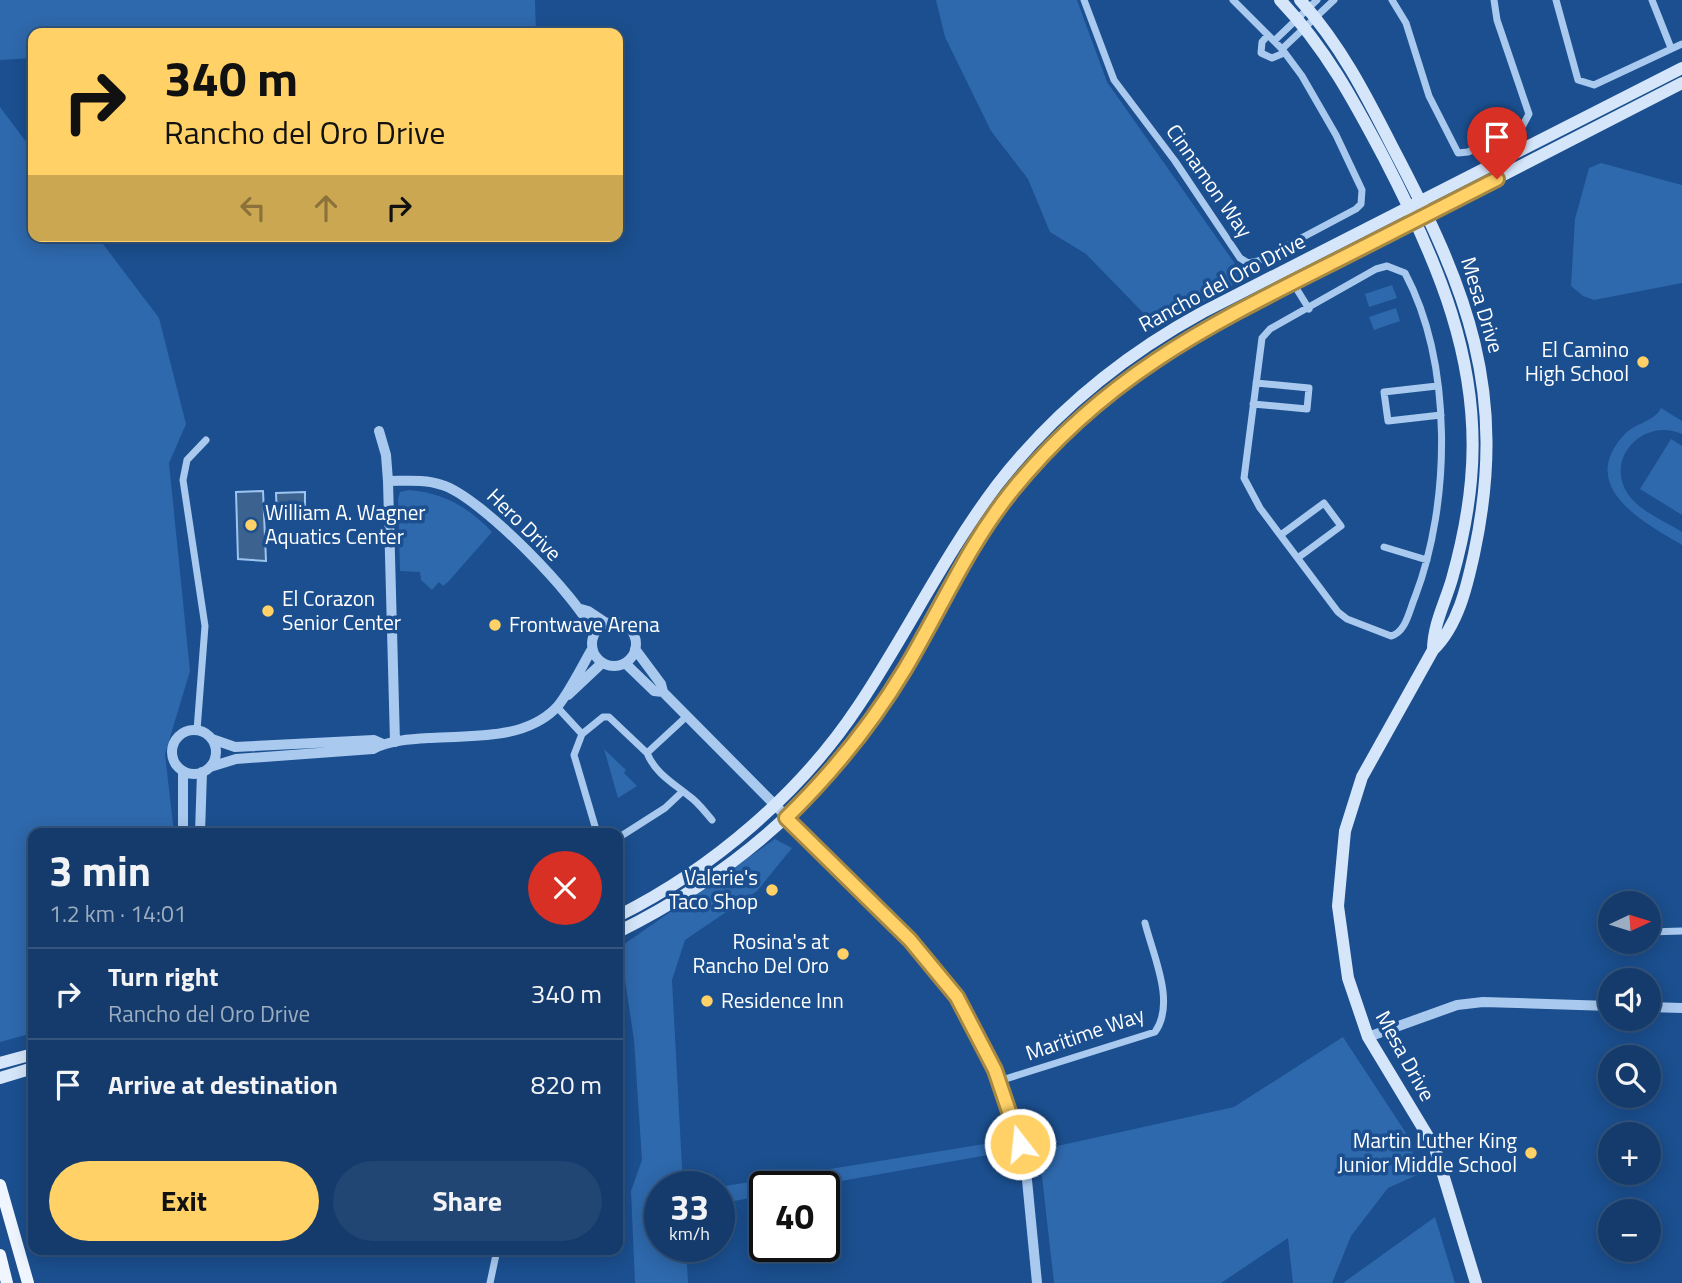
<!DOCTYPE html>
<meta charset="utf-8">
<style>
:root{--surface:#143b6b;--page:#214673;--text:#f1f3f6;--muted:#9dadc1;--line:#33557e;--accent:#ffd166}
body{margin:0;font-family:"Titillium Web",sans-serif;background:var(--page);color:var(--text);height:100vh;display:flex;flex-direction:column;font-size:26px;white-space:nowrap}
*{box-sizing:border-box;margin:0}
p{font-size:23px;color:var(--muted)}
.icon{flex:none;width:38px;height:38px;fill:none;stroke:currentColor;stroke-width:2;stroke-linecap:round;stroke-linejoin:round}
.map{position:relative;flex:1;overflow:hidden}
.sheet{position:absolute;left:28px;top:828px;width:595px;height:427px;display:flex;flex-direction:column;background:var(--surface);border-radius:14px;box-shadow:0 4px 18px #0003,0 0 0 2px var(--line)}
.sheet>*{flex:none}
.top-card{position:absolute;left:28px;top:28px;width:595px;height:214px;border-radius:14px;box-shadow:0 4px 18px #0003,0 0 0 2px var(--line);background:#ffd166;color:#111;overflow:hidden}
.needle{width:46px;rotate:86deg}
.controls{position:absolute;left:1598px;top:891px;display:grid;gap:14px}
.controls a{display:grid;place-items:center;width:63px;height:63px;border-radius:50%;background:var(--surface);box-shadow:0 4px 18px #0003,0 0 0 2px var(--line);font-size:35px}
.speed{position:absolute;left:644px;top:1171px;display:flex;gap:14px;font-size:35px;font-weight:700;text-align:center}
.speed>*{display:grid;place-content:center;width:91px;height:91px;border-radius:50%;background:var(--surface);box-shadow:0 4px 18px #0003,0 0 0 2px var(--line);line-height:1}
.speed small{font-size:18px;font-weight:400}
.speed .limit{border:4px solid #111;border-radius:10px;background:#fff;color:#111}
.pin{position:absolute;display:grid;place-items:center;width:60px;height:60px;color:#fff;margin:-72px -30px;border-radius:50% 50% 50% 0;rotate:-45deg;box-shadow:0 0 7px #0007}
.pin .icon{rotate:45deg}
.me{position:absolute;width:77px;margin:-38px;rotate:344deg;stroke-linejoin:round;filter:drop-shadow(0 0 5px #0008)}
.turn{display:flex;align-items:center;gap:24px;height:147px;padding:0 21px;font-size:32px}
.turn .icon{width:91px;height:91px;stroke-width:2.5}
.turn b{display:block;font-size:49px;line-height:60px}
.lanes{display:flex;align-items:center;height:66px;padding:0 21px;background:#0003;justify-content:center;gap:35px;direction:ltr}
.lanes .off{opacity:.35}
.round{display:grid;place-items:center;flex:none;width:74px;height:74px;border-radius:37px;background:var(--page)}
.overview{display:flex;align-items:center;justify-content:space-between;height:119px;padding:0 21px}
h1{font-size:42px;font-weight:700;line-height:52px}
.cta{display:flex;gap:14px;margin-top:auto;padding:14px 21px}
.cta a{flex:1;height:80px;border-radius:42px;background:var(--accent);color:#111;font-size:28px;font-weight:700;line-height:80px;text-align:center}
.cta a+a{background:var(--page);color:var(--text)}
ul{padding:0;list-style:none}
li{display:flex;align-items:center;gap:21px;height:91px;padding:0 21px;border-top:2px solid var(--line)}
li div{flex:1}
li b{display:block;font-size:26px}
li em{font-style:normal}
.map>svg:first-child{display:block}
.green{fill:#2e69ad}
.water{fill:#3c6290;stroke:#9cc4f0;stroke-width:2}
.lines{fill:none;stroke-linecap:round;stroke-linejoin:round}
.minor{stroke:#a9c9ee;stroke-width:7}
.tertiary{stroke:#a9c9ee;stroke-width:10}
.secondary{stroke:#d6e6fa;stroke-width:12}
.primary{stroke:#f0f6ff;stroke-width:12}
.route-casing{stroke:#a68842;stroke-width:18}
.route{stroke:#ffd166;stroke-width:12}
.poi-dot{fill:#ffd166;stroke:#1b4f8f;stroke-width:2.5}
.labels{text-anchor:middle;stroke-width:7;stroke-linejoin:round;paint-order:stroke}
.street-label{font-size:21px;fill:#fff;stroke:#1b4f8f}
.poi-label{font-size:21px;fill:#fff;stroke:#1b4f8f;text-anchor:end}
</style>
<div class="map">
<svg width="1682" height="1283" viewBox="0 0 1682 1283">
<rect width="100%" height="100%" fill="#1b4f8f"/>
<!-- green -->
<path class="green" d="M0,0H535L536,33H339L338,30L282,33H33V58L0,60Z
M936,0H1077L1107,82L1245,278L1157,327L1086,254L1050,232L1028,179L991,131L945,37Z
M0,107L33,151V236H97L159,318L186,424L169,463L190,671L165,754L174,833H33V1033L0,1042Z
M1601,163L1682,185V283L1594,300L1583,296L1571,286L1575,219L1589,168Z
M1392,285L1397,298L1369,307L1365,294Z
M1396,308L1400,321L1374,330L1369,317Z
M1661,408L1682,421V434C1644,417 1604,458 1628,494C1639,511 1665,521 1682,532V545C1645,523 1577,488 1623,436C1635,422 1653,423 1661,408Z
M1671,439L1682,446V515L1640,489Z
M409,490C444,493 468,507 492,532L448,582L443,586L439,582L432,590L421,580L420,572L400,571L398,499L400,492Z
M604,749L626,770L624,773L637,786L618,798Z
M775,839L792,848L757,891L685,940L672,980L683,1186H660V1246H686L688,1283H635L631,1191L642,1160L634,1040L620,947Z
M1343,1037L1410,1139L1417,1175L1388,1188L1351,1236L1332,1283H1293L1288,1238L1221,1283H1054L1039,1150L1234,1107Z
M1003,1141L1005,1152L813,1186H765V1195L719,1204V1187Z
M1435,1217L1455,1283H1343Z"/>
<!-- water -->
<path class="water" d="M263,491L266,561L238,559L236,492Z
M305,492V519L277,520L276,493Z"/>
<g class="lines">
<!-- minor -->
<path class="minor" d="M1084,0L1114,80L1175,161L1240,258L1248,263L1258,261L1356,209L1361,204L1362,190L1336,135L1302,76L1282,49L1233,0
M1392,0L1406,23L1429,96L1458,153L1468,152L1523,125L1529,114L1497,20L1494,0
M1556,0L1578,80L1594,85L1682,44
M1652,0L1671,48
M1268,35L1262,42L1261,53L1272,58L1284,53
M1274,41L1317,0
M1282,49L1334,0
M1387,266L1405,273C1453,364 1451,503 1415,597C1409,611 1406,632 1391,636L1347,619L1338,612L1260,508L1244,478L1262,338L1270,329L1376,269Z
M1293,283L1309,309
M1437,386L1384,392L1388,421L1441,415
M1253,404L1307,409L1309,388L1256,383
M1282,534L1324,503L1341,526L1299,557
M1384,547L1427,560
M557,707L582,734L574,755L597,833
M197,730L205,626L183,480L187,460L206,440
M582,734L603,717H609L647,753L687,716
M647,753C655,773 673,783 689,796C698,802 705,812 712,820
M618,838L665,808L682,792
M1648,932L1682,931
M999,1081L1155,1032C1176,1003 1153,955 1145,923
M490,1283L497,1250"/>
<!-- tertiary -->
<path class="tertiary" d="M379,431L386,455L388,481L395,742
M388,481C406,481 425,479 442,485C480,496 580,599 594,634
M581,609L588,611L606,623
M592 644a22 22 0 1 1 44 0a22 22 0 1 1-44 0Z
M635,649L661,684L663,692L910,941L957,997L995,1070L1015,1125L1027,1180L1037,1283
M625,663L654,691L663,692
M568,695L602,663
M172 752a22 22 0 1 1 44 0a22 22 0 1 1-44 0Z
M212,739L235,747L374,740L383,744
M210,767L236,759L373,749C390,740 413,739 431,738C473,735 523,740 555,709C566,699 583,664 592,649
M183,771V833
M200,833L202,772
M1648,1007L1682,1008
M1368,1037L1457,1005L1483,1002L1610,1006"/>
<!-- secondary -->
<path class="secondary" d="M1280,0C1325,47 1354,101 1384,158C1437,260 1482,363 1471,480C1468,514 1461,547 1452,579C1445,603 1433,625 1433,650
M1300,0C1340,44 1366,95 1393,148C1467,289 1509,391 1474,554C1467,586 1458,626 1433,650L1362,777L1345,831L1338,906L1348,978L1368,1037L1435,1148L1476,1283
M618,916C712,869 801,793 859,705C907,633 945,554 997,485C1053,413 1124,355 1203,312L1682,68
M618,932C717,883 803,814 868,724C907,671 931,610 967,555C1028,457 1111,382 1211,325L1682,83
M0,1063L33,1054
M0,1078L33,1068"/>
<!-- primary -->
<path class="primary" d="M0,1185L28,1283
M0,1255L7,1283"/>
</g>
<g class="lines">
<!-- route casing -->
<g class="route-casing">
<path id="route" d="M1020,1144L995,1070L957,997L910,940L786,818C832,773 872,724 905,669C941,609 967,547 1011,492C1104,376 1207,326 1336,261C1390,234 1443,206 1497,179"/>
</g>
<!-- route -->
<use href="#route" class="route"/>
</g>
<!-- markers -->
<g class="poi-dot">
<circle cx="1643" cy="362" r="7"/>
<circle cx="251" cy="525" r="7"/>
<circle cx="268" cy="611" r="7"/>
<circle cx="495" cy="625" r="7"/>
<circle cx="772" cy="890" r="7"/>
<circle cx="843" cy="954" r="7"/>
<circle cx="707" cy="1001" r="7"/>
<circle cx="1531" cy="1153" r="7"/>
</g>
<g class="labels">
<!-- street labels -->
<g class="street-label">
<text transform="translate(1209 181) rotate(55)" y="7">Cinnamon Way</text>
<text transform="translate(1222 283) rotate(-28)" y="7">Rancho del Oro Drive</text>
<text transform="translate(1482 305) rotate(73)" y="7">Mesa Drive</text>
<text transform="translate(524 525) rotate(44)" y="7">Hero Drive</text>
<text transform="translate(1085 1034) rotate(-19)" y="7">Maritime Way</text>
<text transform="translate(1405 1056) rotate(61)" y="7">Mesa Drive</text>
</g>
<!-- poi labels -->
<g class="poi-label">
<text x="1629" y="357">El Camino<tspan x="1629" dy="24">High School</tspan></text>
<text x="265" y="520" text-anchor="start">William A. Wagner<tspan x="265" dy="24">Aquatics Center</tspan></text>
<text x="282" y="606" text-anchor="start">El Corazon<tspan x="282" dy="24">Senior Center</tspan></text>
<text x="509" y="632" text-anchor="start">Frontwave Arena</text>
<text x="758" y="885">Valerie's<tspan x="758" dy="24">Taco Shop</tspan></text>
<text x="829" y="949">Rosina's at<tspan x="829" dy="24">Rancho Del Oro</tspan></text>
<text x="721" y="1008" text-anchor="start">Residence Inn</text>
<text x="1517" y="1148">Martin Luther King<tspan x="1517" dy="24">Junior Middle School</tspan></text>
</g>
</g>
</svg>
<div class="controls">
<a><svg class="needle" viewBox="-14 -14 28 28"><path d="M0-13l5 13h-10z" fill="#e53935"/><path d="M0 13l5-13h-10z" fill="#9dadc1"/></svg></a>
<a><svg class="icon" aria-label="sound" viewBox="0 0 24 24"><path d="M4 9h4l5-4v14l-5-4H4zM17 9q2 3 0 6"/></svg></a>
<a><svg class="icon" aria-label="search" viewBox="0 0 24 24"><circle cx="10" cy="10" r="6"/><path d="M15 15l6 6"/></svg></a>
<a>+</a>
<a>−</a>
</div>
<div class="speed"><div>33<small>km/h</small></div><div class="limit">40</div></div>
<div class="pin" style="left:1497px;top:179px;background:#d93025"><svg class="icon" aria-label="arrive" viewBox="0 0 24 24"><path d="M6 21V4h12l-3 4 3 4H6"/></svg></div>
<svg class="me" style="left:1020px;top:1144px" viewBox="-20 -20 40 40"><circle r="17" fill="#ffd166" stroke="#fff" stroke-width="3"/><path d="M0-11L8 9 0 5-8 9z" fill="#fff"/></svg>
<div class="top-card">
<div class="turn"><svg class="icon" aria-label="right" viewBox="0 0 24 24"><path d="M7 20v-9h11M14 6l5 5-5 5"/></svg><div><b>340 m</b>Rancho del Oro Drive</div></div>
<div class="lanes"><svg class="icon off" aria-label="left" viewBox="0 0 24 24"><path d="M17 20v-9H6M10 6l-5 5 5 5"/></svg><svg class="icon off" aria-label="ahead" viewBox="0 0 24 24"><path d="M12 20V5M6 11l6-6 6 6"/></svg><svg class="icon" aria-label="right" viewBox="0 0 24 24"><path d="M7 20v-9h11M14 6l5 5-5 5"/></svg></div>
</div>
<section class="sheet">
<div class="overview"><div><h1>3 min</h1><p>1.2 km · 14:01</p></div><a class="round" style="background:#d93025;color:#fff"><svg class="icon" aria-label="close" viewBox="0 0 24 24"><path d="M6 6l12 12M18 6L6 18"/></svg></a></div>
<ul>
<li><svg class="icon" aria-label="right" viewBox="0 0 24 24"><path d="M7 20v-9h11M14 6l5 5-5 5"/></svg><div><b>Turn right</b><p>Rancho del Oro Drive</p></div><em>340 m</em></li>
<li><svg class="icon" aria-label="arrive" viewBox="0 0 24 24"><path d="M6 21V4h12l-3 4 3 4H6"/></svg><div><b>Arrive at destination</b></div><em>820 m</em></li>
</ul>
<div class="cta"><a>Exit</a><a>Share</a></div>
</section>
</div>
